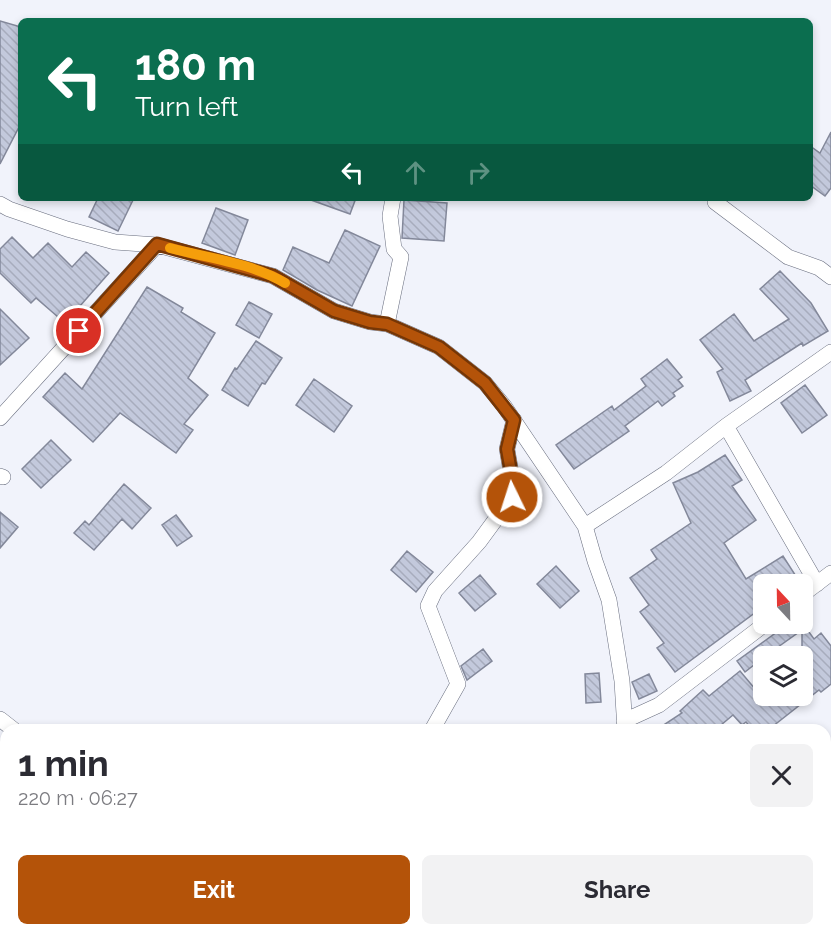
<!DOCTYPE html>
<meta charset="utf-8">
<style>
:root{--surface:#fff;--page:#f2f2f3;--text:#2b2b33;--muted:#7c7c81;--accent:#b45309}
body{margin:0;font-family:Raleway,sans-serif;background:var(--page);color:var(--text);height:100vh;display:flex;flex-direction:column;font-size:22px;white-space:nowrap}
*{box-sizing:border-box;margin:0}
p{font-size:20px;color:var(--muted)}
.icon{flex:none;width:33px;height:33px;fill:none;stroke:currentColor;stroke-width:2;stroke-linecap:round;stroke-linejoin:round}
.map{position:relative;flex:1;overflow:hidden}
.side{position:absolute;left:0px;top:724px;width:831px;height:212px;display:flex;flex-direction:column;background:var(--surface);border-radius:18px 18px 0 0;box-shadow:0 3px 9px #0003}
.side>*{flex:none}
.top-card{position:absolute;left:18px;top:18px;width:795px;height:183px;border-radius:9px;box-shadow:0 3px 9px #0003;background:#0b6e4f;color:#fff;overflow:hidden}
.needle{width:39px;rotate:338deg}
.buttons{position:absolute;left:753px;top:574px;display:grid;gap:12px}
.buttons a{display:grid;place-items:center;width:60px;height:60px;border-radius:9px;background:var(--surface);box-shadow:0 3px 9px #0003;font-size:30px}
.pin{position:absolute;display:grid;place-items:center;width:51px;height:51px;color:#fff;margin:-26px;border:3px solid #fff;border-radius:50%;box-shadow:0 2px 6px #0007}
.me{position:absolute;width:66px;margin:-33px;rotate:356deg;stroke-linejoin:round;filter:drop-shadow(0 0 4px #0008)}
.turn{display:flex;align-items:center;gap:21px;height:126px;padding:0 18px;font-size:27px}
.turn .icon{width:78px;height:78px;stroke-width:2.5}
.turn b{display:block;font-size:42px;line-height:51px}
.lanes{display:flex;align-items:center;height:57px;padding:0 18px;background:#0003;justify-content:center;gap:30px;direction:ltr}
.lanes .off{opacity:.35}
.round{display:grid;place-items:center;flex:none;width:63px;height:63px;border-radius:9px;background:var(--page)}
.headline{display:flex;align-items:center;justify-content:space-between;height:102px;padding:0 18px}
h1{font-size:36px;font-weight:700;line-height:45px}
.button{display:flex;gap:12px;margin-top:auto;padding:12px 18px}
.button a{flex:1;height:69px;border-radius:9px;background:var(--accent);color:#fff;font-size:24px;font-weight:700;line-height:69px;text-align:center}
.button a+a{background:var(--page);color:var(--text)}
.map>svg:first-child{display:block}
.building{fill:url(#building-back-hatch);stroke:#83889a;stroke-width:1.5}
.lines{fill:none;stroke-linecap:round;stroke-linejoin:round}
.minor-casing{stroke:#686d7e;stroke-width:16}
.minor{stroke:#fff;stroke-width:15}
.route-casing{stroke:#753606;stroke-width:15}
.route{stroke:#b45309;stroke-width:10}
.slow{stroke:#f59e0b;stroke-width:10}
</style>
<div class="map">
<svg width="831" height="935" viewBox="0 0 831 935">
<defs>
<pattern id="building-back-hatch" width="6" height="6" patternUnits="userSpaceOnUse" patternTransform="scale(1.5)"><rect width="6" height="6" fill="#c3c9dc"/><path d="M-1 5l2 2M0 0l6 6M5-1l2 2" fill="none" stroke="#a7acbd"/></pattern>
</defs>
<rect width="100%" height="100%" fill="#f1f3fb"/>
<!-- building -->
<path class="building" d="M0,21L21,27V123L0,164Z
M831,132V188L825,196L810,185V146L820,153Z
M98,198H134L118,231L89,217Z
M312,198H356L350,214L311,200Z
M404,200L447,203L444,241L402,238Z
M216,208L248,220L235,255L202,243Z
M345,230L380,246L352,306L317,290L283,270L293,247L329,263Z
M12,237L33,258L48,243L72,267L86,252L109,273L65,323L36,298L31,303L0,273V249Z
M780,271L811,303L828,331L803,346L802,343L745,380L751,391L730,401L717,372L723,369L700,340L734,314L754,341L789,319L760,289Z
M147,287L183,308L181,312L215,333L188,378L208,395L184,424L193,430L176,453L120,413L93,442L43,397L65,373L82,389Z
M249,302L272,314L259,338L236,325Z
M0,309L29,338L0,365Z
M256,341L282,358L265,384L262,383L248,406L222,390L235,368L237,369Z
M667,359L682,377L678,380L683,386L673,393L675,396L662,406L658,401L625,426L629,431L574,469L556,445L612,406L614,410L646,386L641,379Z
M314,379L352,406L334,432L296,405Z
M805,385L827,415L802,433L781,403Z
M51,440L71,460L41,488L22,469Z
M725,455L742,480L732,486L756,520L724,543L746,579L783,556L801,584L764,585V606L675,672L657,648L664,643L640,612L649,605L630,578L657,559L651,550L691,523L673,483L698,472Z
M124,484L151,508L132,529L122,519L94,550L74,533L85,521L89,525Z
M0,512L18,527L0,548Z
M176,515L192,536L177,546L162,525Z
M407,551L433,572L416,592L391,570Z
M556,566L579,591L560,608L537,584Z
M480,575L496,594L475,611L459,593Z
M788,624H811L806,628L814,639L821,633L831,646V684L821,692L819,690L768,730H753L746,722L742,725L733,715L715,730H656L682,713L680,711L703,690L709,696L740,671L761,696H802V630L764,657L745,672L737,661Z
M483,649L492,661L467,680L461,666Z
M599,673L601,702L586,703L585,674Z
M649,674L657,691L639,699L632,682Z"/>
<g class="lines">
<!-- minor casing -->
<g class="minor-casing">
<path id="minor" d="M715,202L788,257L819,268L831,277
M0,204L9,209L67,229L115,242L157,245L273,276L334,311L370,322L387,324L439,347L485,383L504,406L585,526L595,561L609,600L622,681L625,730
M387,324L401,257L394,249L390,216L393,198
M0,418L157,245
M726,426L817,584
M0,476L3,477
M585,526L666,473L726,426L831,352
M802,595L831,573
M0,719L14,730
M624,721L659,705L765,624
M432,730L458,684L428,606L435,591L479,542L512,497L511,472L507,449L514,420
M825,805L831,800
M293,935L296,930
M636,935L644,930"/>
</g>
<!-- minor -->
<use href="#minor" class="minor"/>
</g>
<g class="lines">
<!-- route casing -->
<g class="route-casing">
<path id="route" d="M79,331L157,244L273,276L334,311L370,322L387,324L439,347L485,383L514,420L507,449L511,472L512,497"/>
</g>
<!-- route -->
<use href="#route" class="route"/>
<!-- slow -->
<path class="slow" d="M170,248C208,258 252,263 285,283"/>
</g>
</svg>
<div class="buttons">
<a><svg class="needle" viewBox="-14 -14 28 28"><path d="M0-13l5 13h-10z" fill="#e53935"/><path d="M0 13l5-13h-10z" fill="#7c7c81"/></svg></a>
<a><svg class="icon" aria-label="layers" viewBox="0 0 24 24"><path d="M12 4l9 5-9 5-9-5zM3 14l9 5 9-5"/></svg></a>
</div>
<div class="pin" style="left:79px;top:331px;background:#d93025"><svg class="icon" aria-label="arrive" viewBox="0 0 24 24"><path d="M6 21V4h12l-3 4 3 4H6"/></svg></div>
<svg class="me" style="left:512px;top:497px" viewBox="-20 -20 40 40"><circle r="17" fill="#b45309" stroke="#fff" stroke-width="3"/><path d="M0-11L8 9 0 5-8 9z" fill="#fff"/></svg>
<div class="top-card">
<div class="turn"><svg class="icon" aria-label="left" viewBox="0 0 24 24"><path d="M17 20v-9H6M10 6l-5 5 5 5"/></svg><div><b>180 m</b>Turn left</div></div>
<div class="lanes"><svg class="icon" aria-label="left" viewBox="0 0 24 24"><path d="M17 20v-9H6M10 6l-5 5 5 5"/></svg><svg class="icon off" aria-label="ahead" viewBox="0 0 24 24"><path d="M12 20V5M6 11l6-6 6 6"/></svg><svg class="icon off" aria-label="right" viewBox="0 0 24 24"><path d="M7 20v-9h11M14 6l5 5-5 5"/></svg></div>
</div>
<section class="side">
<div class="headline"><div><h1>1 min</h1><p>220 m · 06:27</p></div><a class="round"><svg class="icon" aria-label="close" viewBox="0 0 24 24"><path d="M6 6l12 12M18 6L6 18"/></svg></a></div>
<div class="button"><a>Exit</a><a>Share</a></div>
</section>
</div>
